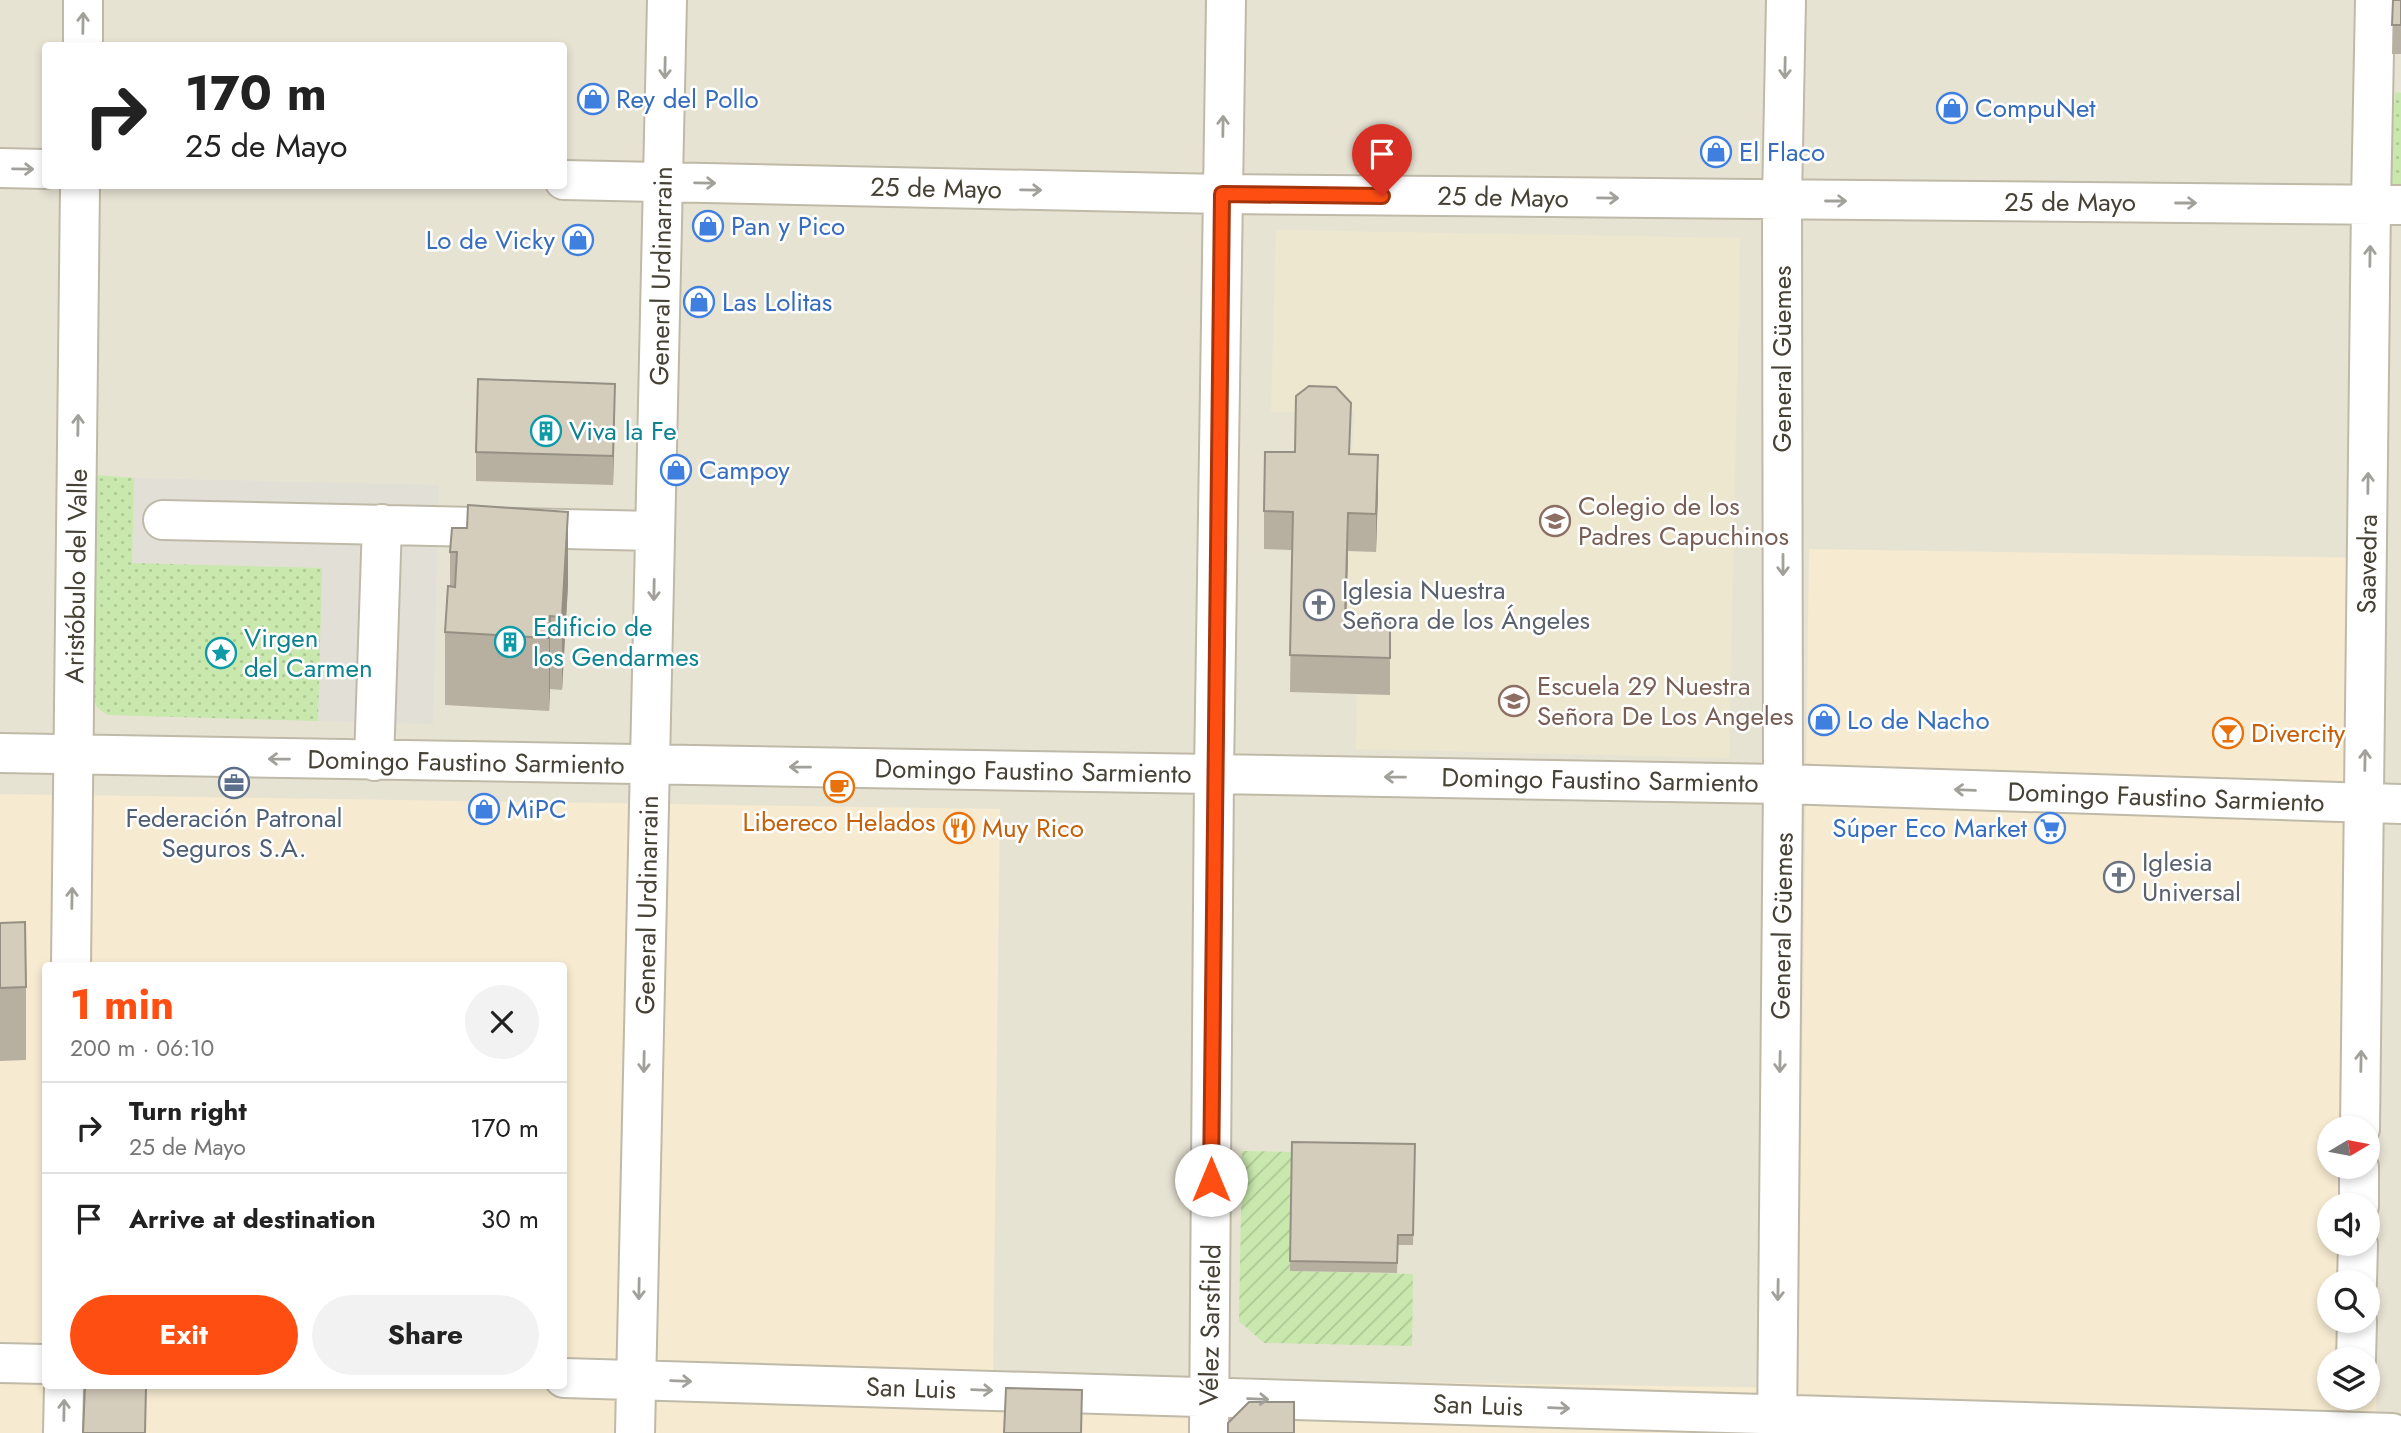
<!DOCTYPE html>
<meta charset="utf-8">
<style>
:root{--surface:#fff;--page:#f2f2f2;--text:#222;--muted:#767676;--line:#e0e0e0;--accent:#fe4e12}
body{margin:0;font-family:Jost,sans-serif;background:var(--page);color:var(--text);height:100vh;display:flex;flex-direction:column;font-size:26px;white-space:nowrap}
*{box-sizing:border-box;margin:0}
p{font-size:23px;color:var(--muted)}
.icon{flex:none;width:38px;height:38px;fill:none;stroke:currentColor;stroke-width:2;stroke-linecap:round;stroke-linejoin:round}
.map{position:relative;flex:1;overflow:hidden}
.drawer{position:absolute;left:42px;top:962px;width:525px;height:427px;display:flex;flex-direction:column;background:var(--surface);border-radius:7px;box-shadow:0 4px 10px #0003}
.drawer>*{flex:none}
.guide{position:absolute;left:42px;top:42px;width:525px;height:147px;border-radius:7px;box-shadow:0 4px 10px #0003;background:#fff;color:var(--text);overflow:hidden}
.needle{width:46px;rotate:80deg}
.buttons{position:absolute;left:2317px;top:1116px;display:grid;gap:14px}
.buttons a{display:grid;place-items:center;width:63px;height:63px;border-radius:50%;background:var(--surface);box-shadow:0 4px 10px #0003;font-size:35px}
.pin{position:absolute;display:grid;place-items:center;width:60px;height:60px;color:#fff;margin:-72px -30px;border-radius:50% 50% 50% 0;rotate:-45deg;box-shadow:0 0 7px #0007}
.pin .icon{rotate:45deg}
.me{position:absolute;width:77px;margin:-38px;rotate:0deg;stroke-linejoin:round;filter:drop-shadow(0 0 5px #0008)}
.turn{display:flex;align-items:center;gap:24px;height:147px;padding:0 28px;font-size:32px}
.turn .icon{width:91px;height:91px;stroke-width:2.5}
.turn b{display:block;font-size:49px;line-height:60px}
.round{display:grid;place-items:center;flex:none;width:74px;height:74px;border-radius:37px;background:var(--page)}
.head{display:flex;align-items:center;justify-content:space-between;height:119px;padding:0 28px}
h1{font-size:42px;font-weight:700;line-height:52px;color:var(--accent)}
.button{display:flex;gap:14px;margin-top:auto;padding:14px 28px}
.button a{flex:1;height:80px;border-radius:42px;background:var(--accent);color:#fff;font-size:28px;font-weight:700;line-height:80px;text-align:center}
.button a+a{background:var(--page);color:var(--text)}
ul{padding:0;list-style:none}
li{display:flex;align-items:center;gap:21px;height:91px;padding:0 28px;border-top:2px solid var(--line)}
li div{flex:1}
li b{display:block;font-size:26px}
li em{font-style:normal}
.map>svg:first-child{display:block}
.residential{fill:#e7e3d3;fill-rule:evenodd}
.commercial{fill:#f6ead0;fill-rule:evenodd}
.industrial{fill:#e2dfd7}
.education{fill:#ede7cf}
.park{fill:url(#park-dots)}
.garden{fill:url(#garden-furrows)}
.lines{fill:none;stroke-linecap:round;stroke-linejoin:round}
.minor-casing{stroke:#bfb9a8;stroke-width:42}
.minor{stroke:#fff;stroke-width:38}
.wall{fill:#b7b0a1}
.shaded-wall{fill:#959083}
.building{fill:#d5cdbb;stroke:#959083;stroke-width:2}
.oneway{stroke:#a2a09a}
.route-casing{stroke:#a5330c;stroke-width:18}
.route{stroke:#fe4e12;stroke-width:12}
.labels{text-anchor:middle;stroke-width:5;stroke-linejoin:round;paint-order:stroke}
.shop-label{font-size:26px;fill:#366cbe;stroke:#fff;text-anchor:start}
.street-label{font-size:26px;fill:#464135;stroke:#fff}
.culture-label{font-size:26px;fill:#0d838f;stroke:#fff;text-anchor:start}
.education-label{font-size:26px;fill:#785e54;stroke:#fff;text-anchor:start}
.worship-label{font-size:26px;fill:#5b616d;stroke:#fff;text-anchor:start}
.food-label{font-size:26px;fill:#c56008;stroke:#fff;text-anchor:start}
.service-label{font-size:26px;fill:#4e5e75;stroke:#fff}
</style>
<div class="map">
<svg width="2401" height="1433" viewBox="0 0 2401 1433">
<defs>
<pattern id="park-dots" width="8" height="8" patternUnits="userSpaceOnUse" patternTransform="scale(1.75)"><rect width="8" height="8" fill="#c8e8ad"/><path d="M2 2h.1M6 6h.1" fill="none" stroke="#adc895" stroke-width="1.8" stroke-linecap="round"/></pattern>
<pattern id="garden-furrows" width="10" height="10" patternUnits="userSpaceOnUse" patternTransform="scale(1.75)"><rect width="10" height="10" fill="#c8e8ad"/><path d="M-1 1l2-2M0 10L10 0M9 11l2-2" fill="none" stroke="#adc895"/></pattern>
</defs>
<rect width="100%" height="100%" fill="#f3f0e6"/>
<!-- residential -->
<path class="residential" d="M0,0H2401V1433H0ZM46,46H564V186H46ZM46,966H564V1386H46ZM2329,1129H2368V1167H2329ZM2329,1206H2368V1244H2329ZM2329,1283H2368V1321H2329ZM2329,1360H2368V1398H2329Z"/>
<!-- commercial -->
<path class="commercial" d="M1809,549L2386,558L2376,1433H0V794L1000,809L993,1376L1798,1388ZM46,966H564V1386H46ZM2329,1129H2368V1167H2329ZM2329,1206H2368V1244H2329ZM2329,1283H2368V1321H2329ZM2329,1360H2368V1398H2329Z"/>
<!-- industrial -->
<path class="industrial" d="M134,478L439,485L433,724L318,721L321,568L132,563Z"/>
<!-- education -->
<path class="education" d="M1276,230L1740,238L1729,758L1356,749L1357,695H1390V660L1345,658L1348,551L1376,552L1349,491L1355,412H1271Z"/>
<!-- park -->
<path class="park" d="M2395,92L2401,93V192L2389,191Z
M98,475L134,478L132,563L322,568L318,721L107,715L97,707L91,696Z"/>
<!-- garden -->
<path class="garden" d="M1242,1151L1292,1152L1291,1271L1413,1274L1412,1346L1264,1343L1239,1321Z"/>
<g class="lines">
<!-- minor casing -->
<g class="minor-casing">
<path id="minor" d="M83,46V0
M0,168L46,169
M564,180L1222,194L2401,205
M163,520L655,531
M0,753L1783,784L2401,804
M374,761L382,524
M71,966L80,186
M2360,1129L2371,204L2375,0
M2359,1206V1167
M2357,1283L2358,1244
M2356,1360L2357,1321
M0,1363L46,1364
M564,1378L2392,1433
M63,1433L64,1386
M635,1433L667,0
M1209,1433L1214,773L1226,0
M1777,1433L1783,784L1782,200L1786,0"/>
</g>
<!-- minor -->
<use href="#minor" class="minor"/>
</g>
<!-- wall -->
<path class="wall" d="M2393,0H2401V54H2392Z
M615,413L613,485L476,481V452Z
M1295,452L1350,454L1378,492L1376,552L1348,551L1346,621L1390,622V695L1290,692L1292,550L1264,549V511Z
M452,528L568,585L562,690L550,689L549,711L445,705V632L450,586V552Z
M26,987V1060L0,1061V988Z
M1292,1142L1415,1144L1413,1245H1398L1397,1273L1290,1271Z"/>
<!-- shaded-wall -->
<path class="shaded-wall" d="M615,384V413L613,485V456Z
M1378,455V492L1376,552V514Z
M568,512V585L562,690V617Z
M1348,513V551L1345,658V621Z
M550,616V689L549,711V638Z"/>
<!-- building -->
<path class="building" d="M2393,0H2401V25H2392Z
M478,379L615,384L613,456L476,452Z
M1309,386L1336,387L1351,403L1349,454L1378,455L1376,514L1348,513L1345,621L1390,622V658L1290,655L1293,512L1264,511L1265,452H1295L1296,396Z
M468,505L568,512L562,617L550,616L549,638L445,632L448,586L455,587L457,552H450L452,528H467Z
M25,922L26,987L0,988V923Z
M1292,1142L1415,1144L1413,1235H1398L1397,1263L1290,1261Z
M85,1386H146L145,1433H83Z
M1006,1388L1082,1390L1081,1433H1004Z
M1249,1402H1294V1433H1228V1423Z"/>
<!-- one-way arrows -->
<defs><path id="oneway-shaft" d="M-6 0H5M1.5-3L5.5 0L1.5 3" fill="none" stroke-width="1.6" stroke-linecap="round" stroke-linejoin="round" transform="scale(1.75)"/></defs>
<g class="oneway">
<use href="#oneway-shaft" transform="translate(83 23) rotate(-89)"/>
<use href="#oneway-shaft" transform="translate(665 68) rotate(91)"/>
<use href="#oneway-shaft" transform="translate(1785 68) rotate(91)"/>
<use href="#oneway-shaft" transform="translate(1223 126) rotate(-89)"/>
<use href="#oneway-shaft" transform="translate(23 169) rotate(1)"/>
<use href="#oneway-shaft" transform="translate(705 183) rotate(1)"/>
<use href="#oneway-shaft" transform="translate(1031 190) rotate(1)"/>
<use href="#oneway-shaft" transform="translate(1608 198) rotate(1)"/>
<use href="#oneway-shaft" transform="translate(1836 201)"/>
<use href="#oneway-shaft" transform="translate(2186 203)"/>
<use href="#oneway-shaft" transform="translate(2370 256) rotate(-89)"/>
<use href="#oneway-shaft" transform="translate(78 425) rotate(-89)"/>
<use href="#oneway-shaft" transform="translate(2368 483) rotate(-89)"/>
<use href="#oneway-shaft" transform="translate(1783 565) rotate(90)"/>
<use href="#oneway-shaft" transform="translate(654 590) rotate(91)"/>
<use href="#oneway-shaft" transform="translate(279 759) rotate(-179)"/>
<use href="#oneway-shaft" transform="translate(2365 760) rotate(-89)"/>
<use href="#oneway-shaft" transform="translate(800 767) rotate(-179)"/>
<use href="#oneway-shaft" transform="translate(1395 777) rotate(-179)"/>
<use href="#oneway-shaft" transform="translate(1965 790) rotate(-178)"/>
<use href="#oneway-shaft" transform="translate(72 898) rotate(-89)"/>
<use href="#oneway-shaft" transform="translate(2361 1061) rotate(-89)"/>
<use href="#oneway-shaft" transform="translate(644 1062) rotate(91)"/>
<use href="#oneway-shaft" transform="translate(1780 1062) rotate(91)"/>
<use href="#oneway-shaft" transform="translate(639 1289) rotate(91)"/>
<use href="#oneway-shaft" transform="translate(1778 1290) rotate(91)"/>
<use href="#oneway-shaft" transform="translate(681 1381) rotate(2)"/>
<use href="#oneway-shaft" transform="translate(982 1390) rotate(2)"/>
<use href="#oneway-shaft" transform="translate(1258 1399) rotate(2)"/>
<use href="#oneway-shaft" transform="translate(1559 1408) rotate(2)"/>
<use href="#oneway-shaft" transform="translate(64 1410) rotate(-89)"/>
</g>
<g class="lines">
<!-- route casing -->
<g class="route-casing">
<path id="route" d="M1211,1180L1222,194L1382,196"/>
</g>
<!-- route -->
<use href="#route" class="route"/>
</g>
<!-- icons -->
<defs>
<g id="shop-ring" transform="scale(1.575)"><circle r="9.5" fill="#fff" stroke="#3f7fe0" stroke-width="1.5"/><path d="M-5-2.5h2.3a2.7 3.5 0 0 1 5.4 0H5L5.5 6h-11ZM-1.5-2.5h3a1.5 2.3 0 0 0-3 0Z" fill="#3f7fe0"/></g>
<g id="building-ring" transform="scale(1.575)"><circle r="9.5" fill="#fff" stroke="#0f9aa8" stroke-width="1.5"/><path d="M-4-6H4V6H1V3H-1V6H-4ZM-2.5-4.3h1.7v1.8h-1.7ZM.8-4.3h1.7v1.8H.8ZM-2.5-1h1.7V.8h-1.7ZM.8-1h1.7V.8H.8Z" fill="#0f9aa8"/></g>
<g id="school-ring" transform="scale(1.575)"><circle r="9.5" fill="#fff" stroke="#8d6e63" stroke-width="1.5"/><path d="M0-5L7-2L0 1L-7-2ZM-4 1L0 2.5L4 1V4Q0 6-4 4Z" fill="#8d6e63"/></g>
<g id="church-ring" transform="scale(1.575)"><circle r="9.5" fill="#fff" stroke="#6b7280" stroke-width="1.5"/><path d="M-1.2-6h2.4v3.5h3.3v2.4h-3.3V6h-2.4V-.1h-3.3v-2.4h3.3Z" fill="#6b7280"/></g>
<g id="sight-ring" transform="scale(1.575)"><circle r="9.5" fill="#fff" stroke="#0f9aa8" stroke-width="1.5"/><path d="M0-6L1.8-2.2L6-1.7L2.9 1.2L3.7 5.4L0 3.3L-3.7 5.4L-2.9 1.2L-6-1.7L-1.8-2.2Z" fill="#0f9aa8"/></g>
<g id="bar-ring" transform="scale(1.575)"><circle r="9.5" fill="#fff" stroke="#e8710a" stroke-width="1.5"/><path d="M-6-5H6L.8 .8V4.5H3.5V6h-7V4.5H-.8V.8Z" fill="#e8710a"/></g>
<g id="office-ring" transform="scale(1.575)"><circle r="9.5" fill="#fff" stroke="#5c6f8a" stroke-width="1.5"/><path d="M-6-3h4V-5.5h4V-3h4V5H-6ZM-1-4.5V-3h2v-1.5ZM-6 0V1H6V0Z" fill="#5c6f8a"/></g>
<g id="cafe-ring" transform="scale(1.575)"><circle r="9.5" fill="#fff" stroke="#e8710a" stroke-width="1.5"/><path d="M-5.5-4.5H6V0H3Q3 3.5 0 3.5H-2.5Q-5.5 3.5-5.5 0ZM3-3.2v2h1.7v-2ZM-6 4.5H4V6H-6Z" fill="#e8710a"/></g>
<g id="restaurant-ring" transform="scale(1.575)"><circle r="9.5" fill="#fff" stroke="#e8710a" stroke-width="1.5"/><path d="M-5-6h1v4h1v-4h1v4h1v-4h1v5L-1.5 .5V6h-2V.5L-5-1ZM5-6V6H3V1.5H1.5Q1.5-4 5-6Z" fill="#e8710a"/></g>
<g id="supermarket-ring" transform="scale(1.575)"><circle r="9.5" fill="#fff" stroke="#3f7fe0" stroke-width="1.5"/><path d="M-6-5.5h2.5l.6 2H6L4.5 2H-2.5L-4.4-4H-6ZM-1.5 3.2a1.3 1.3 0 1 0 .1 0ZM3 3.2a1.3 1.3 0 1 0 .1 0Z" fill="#3f7fe0"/></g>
</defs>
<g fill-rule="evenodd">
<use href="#shop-ring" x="593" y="99"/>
<use href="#shop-ring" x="1952" y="108"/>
<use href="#shop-ring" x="1716" y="152"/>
<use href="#shop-ring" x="708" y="226"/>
<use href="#shop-ring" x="578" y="240"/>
<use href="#shop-ring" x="699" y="302"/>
<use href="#building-ring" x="546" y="431"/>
<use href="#shop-ring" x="676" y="470"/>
<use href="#school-ring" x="1555" y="521"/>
<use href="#church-ring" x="1319" y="605"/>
<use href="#building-ring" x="510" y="642"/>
<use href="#sight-ring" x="221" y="653"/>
<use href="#school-ring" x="1514" y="701"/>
<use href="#shop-ring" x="1824" y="720"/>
<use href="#bar-ring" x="2228" y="733"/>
<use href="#office-ring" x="234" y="783"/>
<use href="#cafe-ring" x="839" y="787"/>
<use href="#shop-ring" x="484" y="809"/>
<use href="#restaurant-ring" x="959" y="828"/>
<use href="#supermarket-ring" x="2050" y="828"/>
<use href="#church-ring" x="2119" y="877"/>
</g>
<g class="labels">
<!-- shop labels -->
<g class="shop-label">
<text x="616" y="108">Rey del Pollo</text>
<text x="1975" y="117">CompuNet</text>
<text x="1739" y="161">El Flaco</text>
<text x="731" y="235">Pan y Pico</text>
<text x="555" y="249" text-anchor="end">Lo de Vicky</text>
<text x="722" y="311">Las Lolitas</text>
<text x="699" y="479">Campoy</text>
<text x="1847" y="729">Lo de Nacho</text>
<text x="507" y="818">MiPC</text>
<text x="2027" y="837" text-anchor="end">Súper Eco Market</text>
</g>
<!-- street labels -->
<g class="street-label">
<text transform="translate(936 188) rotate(1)" y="9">25 de Mayo</text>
<text transform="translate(1503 197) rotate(1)" y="9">25 de Mayo</text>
<text x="2070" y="211">25 de Mayo</text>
<text transform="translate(661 276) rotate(-89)" y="9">General Urdinarrain</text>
<text transform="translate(1782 359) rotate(-90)" y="9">General Güemes</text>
<text transform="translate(2367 564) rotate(-89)" y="9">Saavedra</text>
<text transform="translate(76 576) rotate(-89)" y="9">Aristóbulo del Valle</text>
<text transform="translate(466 762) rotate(1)" y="9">Domingo Faustino Sarmiento</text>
<text transform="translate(1033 771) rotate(1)" y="9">Domingo Faustino Sarmiento</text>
<text transform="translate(1600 780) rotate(1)" y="9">Domingo Faustino Sarmiento</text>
<text transform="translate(2166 797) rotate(2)" y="9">Domingo Faustino Sarmiento</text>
<text transform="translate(647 905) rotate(-89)" y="9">General Urdinarrain</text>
<text transform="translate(1782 926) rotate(-89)" y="9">General Güemes</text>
<text transform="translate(1210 1325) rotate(-89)" y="9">Vélez Sarsfield</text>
<text transform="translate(911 1388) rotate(2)" y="9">San Luis</text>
<text transform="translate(1478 1405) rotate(2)" y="9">San Luis</text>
</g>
<!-- culture labels -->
<g class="culture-label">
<text x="569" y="440">Viva la Fe</text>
<text x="533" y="636">Edificio de<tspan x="533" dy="30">los Gendarmes</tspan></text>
<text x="244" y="647">Virgen<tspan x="244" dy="30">del Carmen</tspan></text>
</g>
<!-- education labels -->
<g class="education-label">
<text x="1578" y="515">Colegio de los<tspan x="1578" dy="30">Padres Capuchinos</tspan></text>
<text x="1537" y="695">Escuela 29 Nuestra<tspan x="1537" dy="30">Señora De Los Angeles</tspan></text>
</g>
<!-- worship labels -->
<g class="worship-label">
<text x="1342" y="599">Iglesia Nuestra<tspan x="1342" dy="30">Señora de los Ángeles</tspan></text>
<text x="2142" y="871">Iglesia<tspan x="2142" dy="30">Universal</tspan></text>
</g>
<!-- food labels -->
<g class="food-label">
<text x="2251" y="742">Divercity</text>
<text x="839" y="831" text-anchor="middle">Libereco Helados</text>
<text x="982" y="837">Muy Rico</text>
</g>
<!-- service labels -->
<g class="service-label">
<text x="234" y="827">Federación Patronal<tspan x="234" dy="30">Seguros S.A.</tspan></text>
</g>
</g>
</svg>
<div class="buttons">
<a><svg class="needle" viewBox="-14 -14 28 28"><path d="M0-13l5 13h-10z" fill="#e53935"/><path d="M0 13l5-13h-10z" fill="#767676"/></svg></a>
<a><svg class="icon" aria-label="sound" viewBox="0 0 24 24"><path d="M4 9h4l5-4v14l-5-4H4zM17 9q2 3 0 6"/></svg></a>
<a><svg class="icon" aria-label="search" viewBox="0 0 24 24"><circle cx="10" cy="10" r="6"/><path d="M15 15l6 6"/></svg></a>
<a><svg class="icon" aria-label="layers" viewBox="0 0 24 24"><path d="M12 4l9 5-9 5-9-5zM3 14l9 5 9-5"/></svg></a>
</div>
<div class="pin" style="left:1382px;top:196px;background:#d93025"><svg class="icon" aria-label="arrive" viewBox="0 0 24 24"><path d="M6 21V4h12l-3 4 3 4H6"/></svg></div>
<svg class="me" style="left:1211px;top:1180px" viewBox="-20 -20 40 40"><circle r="19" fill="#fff"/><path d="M0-13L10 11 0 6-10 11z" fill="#fe4e12"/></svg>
<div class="guide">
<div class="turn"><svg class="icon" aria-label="right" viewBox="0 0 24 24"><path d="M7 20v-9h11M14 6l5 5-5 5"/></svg><div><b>170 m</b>25 de Mayo</div></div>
</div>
<section class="drawer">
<div class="head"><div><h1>1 min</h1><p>200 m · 06:10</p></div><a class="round"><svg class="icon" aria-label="close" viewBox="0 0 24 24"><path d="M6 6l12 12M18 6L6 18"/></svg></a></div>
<ul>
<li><svg class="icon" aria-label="right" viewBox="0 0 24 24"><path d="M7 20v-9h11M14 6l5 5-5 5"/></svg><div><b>Turn right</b><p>25 de Mayo</p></div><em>170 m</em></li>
<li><svg class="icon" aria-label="arrive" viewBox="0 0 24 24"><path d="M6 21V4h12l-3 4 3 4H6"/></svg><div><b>Arrive at destination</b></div><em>30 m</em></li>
</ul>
<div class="button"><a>Exit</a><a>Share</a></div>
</section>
</div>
